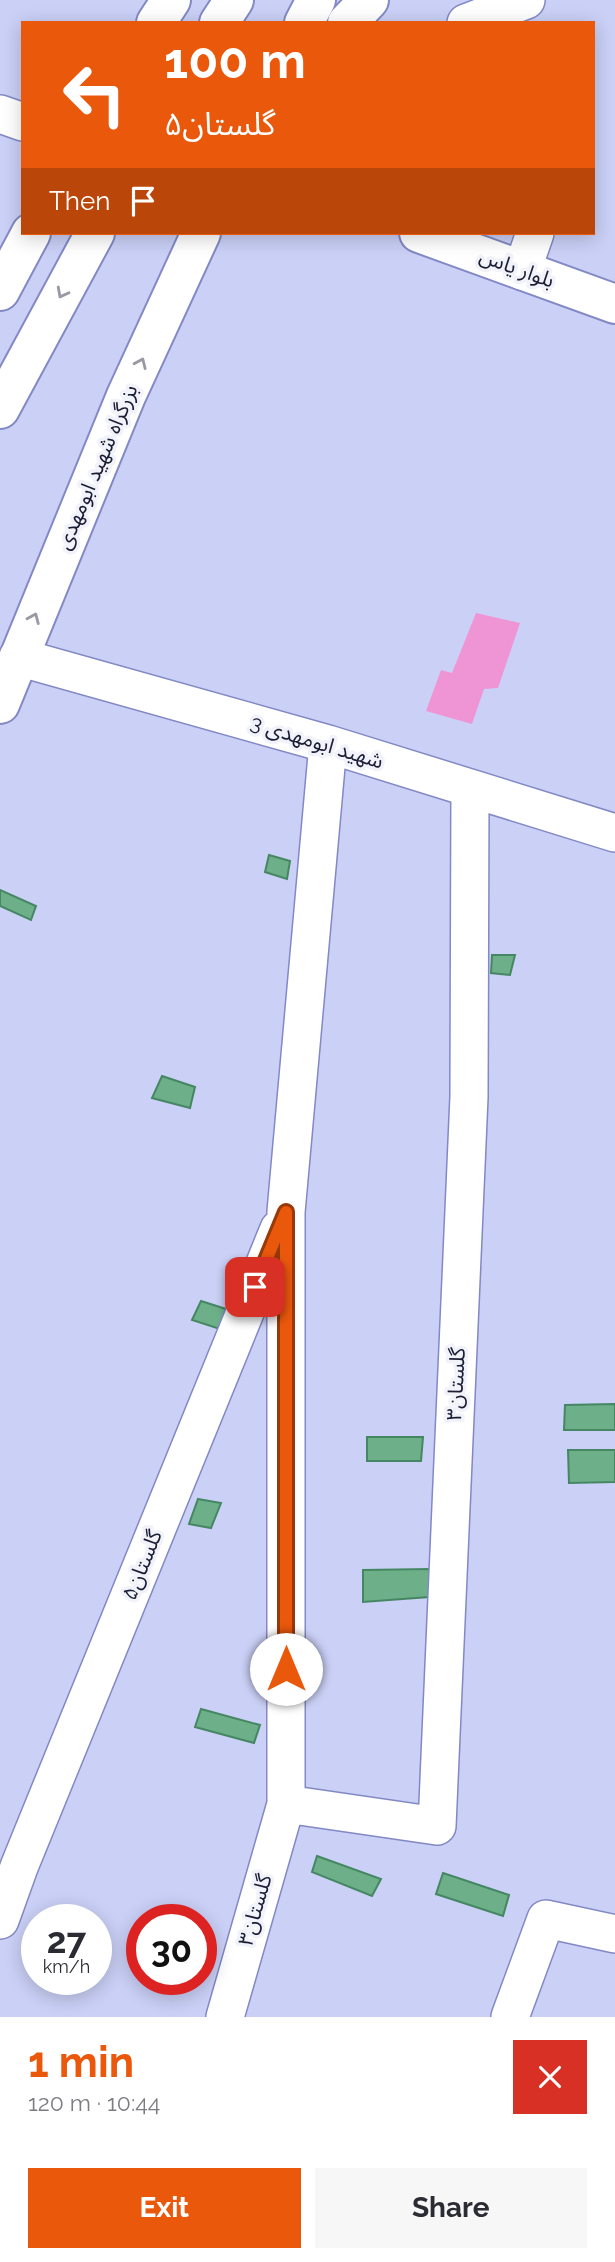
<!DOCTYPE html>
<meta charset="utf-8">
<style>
:root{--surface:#fff;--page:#f7f7f7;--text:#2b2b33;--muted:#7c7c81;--accent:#ea580c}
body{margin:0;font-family:Raleway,"Noto Sans Arabic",sans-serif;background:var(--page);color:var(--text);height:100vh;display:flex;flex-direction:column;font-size:26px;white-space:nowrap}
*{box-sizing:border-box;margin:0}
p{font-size:23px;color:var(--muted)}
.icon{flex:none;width:38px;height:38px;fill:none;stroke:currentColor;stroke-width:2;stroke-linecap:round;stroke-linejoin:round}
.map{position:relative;height:2017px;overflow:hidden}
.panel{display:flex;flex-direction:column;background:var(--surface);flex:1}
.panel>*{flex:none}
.banner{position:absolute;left:21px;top:21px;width:574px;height:214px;border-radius:0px;box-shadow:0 4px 18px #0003;background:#ea580c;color:#fff;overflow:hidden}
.speed{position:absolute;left:21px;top:1904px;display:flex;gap:14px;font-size:35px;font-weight:700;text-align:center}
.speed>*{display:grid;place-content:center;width:91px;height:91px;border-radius:50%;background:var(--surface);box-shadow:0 4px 18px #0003;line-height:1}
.speed small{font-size:18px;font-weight:400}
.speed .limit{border:10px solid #d22;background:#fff;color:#111}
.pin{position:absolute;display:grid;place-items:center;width:60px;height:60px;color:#fff;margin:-30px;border-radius:14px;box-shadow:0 4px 10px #0006}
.me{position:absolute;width:77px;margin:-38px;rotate:0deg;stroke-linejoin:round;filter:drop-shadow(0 0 5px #0008)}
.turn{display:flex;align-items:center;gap:24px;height:147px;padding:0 28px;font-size:32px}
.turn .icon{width:91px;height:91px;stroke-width:2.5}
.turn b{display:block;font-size:49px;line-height:60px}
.then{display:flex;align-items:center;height:66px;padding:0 28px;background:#0003;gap:14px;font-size:26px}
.round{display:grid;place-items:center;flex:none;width:74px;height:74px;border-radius:0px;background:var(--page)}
.overview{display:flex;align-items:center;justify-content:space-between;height:119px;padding:0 28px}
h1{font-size:42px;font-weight:700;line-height:52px;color:var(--accent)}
.primary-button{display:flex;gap:14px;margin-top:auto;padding:14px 28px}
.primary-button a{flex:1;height:80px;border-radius:0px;background:var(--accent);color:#fff;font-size:28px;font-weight:700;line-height:80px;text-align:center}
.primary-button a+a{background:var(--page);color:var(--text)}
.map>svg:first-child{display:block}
.green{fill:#ef95d5}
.building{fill:#6caf89;stroke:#458763;stroke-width:2}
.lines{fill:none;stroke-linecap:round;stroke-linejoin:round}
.minor-casing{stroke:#8289c4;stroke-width:40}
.tertiary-casing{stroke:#8289c4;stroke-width:42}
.secondary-casing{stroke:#8289c4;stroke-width:42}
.trunk-casing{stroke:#8289c4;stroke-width:42}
.minor{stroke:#fff;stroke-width:37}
.tertiary{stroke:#fff;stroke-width:38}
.secondary{stroke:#fff;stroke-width:38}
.trunk{stroke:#fff;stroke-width:38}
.oneway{stroke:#9899a4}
.route-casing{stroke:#983908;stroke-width:18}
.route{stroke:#ea580c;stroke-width:12}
.labels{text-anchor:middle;stroke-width:7;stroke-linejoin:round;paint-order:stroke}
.street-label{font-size:21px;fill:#1a1d34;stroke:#f2f3fa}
</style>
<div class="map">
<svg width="615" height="2017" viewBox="0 0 615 2017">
<rect width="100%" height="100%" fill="#cad0f6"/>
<!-- green -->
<path class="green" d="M476,613L520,623L498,688L484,689L472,724L426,711L441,670L452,673Z"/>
<!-- building -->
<path class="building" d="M269,855L290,861L287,879L265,872Z
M0,890L36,906L31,920L0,906Z
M492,955H515L510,975L491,973Z
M162,1076L195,1087L190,1108L152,1098Z
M201,1301L226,1309L220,1329L192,1320Z
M615,1404V1430H564L565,1405Z
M367,1437H423L421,1461H367Z
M568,1450H615V1482L569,1483Z
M198,1499L221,1503L211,1528L189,1524Z
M430,1569L429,1597L363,1602V1570Z
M201,1709L260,1725L254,1743L195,1727Z
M317,1856L381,1879L372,1896L312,1872Z
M443,1873L509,1895L503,1916L436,1894Z"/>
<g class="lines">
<!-- minor casing -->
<g class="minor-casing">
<path id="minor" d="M466,23L526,0
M0,114L23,122
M522,271L535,233
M18,657L328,744L615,833
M286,1804L437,1826L469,1097L470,789
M0,1920L19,1867L279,1229
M225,2017L286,1804V1212L328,744
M510,2017L546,1919L615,1934"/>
</g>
<!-- tertiary casing -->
<g class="tertiary-casing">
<path id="tertiary" d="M419,233L615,304"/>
</g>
<!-- secondary casing -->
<g class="secondary-casing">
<path id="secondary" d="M156,23L171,0
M347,23L369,0
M0,291L31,233"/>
</g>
<!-- trunk casing -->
<g class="trunk-casing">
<path id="trunk" d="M219,23L234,0
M304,23L316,0
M0,409L95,233
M0,704L126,396L201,233"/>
</g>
<!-- minor -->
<use href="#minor" class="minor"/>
<!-- tertiary -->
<use href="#tertiary" class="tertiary"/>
<!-- secondary -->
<use href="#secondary" class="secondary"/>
<!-- trunk -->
<use href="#trunk" class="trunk"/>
</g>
<!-- one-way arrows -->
<defs><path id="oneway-chevron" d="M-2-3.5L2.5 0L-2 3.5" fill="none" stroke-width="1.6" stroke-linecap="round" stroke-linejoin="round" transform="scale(1.75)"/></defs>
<g class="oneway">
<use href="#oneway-chevron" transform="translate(62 293) rotate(118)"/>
<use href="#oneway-chevron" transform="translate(141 363) rotate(-66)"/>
<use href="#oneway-chevron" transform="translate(34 618) rotate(-67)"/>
</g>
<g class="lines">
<!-- route casing -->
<g class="route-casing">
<path id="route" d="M255,1287L286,1212V1669"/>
</g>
<!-- route -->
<use href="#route" class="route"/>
</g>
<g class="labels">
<!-- street labels -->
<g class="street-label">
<text transform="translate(517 268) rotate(20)" y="7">بلوار یاس</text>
<text transform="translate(97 467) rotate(-67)" y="7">بزرگراه شهید ابومهدی</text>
<text transform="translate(317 742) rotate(17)" y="7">شهید ابومهدی 3</text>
<text transform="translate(456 1384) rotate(-87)" y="7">گلستان۳</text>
<text transform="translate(142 1565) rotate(-68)" y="7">گلستان۵</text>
<text transform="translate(255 1910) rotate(-74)" y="7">گلستان۳</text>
</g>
</g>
</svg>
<div class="speed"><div>27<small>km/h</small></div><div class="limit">30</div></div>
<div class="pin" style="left:255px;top:1287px;background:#d93025"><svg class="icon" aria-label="arrive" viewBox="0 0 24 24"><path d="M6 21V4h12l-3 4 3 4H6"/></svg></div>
<svg class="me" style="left:286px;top:1669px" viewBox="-20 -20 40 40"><circle r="19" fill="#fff"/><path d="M0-13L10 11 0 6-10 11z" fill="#ea580c"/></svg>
<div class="banner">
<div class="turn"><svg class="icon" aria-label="left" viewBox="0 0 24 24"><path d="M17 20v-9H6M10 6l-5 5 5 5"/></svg><div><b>100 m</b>گلستان۵</div></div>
<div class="then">Then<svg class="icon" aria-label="arrive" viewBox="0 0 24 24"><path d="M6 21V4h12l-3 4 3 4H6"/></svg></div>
</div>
</div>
<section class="panel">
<div class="overview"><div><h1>1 min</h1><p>120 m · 10:44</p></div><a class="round" style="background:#d93025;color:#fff"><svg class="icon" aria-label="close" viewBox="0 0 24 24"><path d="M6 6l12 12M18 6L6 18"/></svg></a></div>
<div class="primary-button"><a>Exit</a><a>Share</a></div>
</section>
